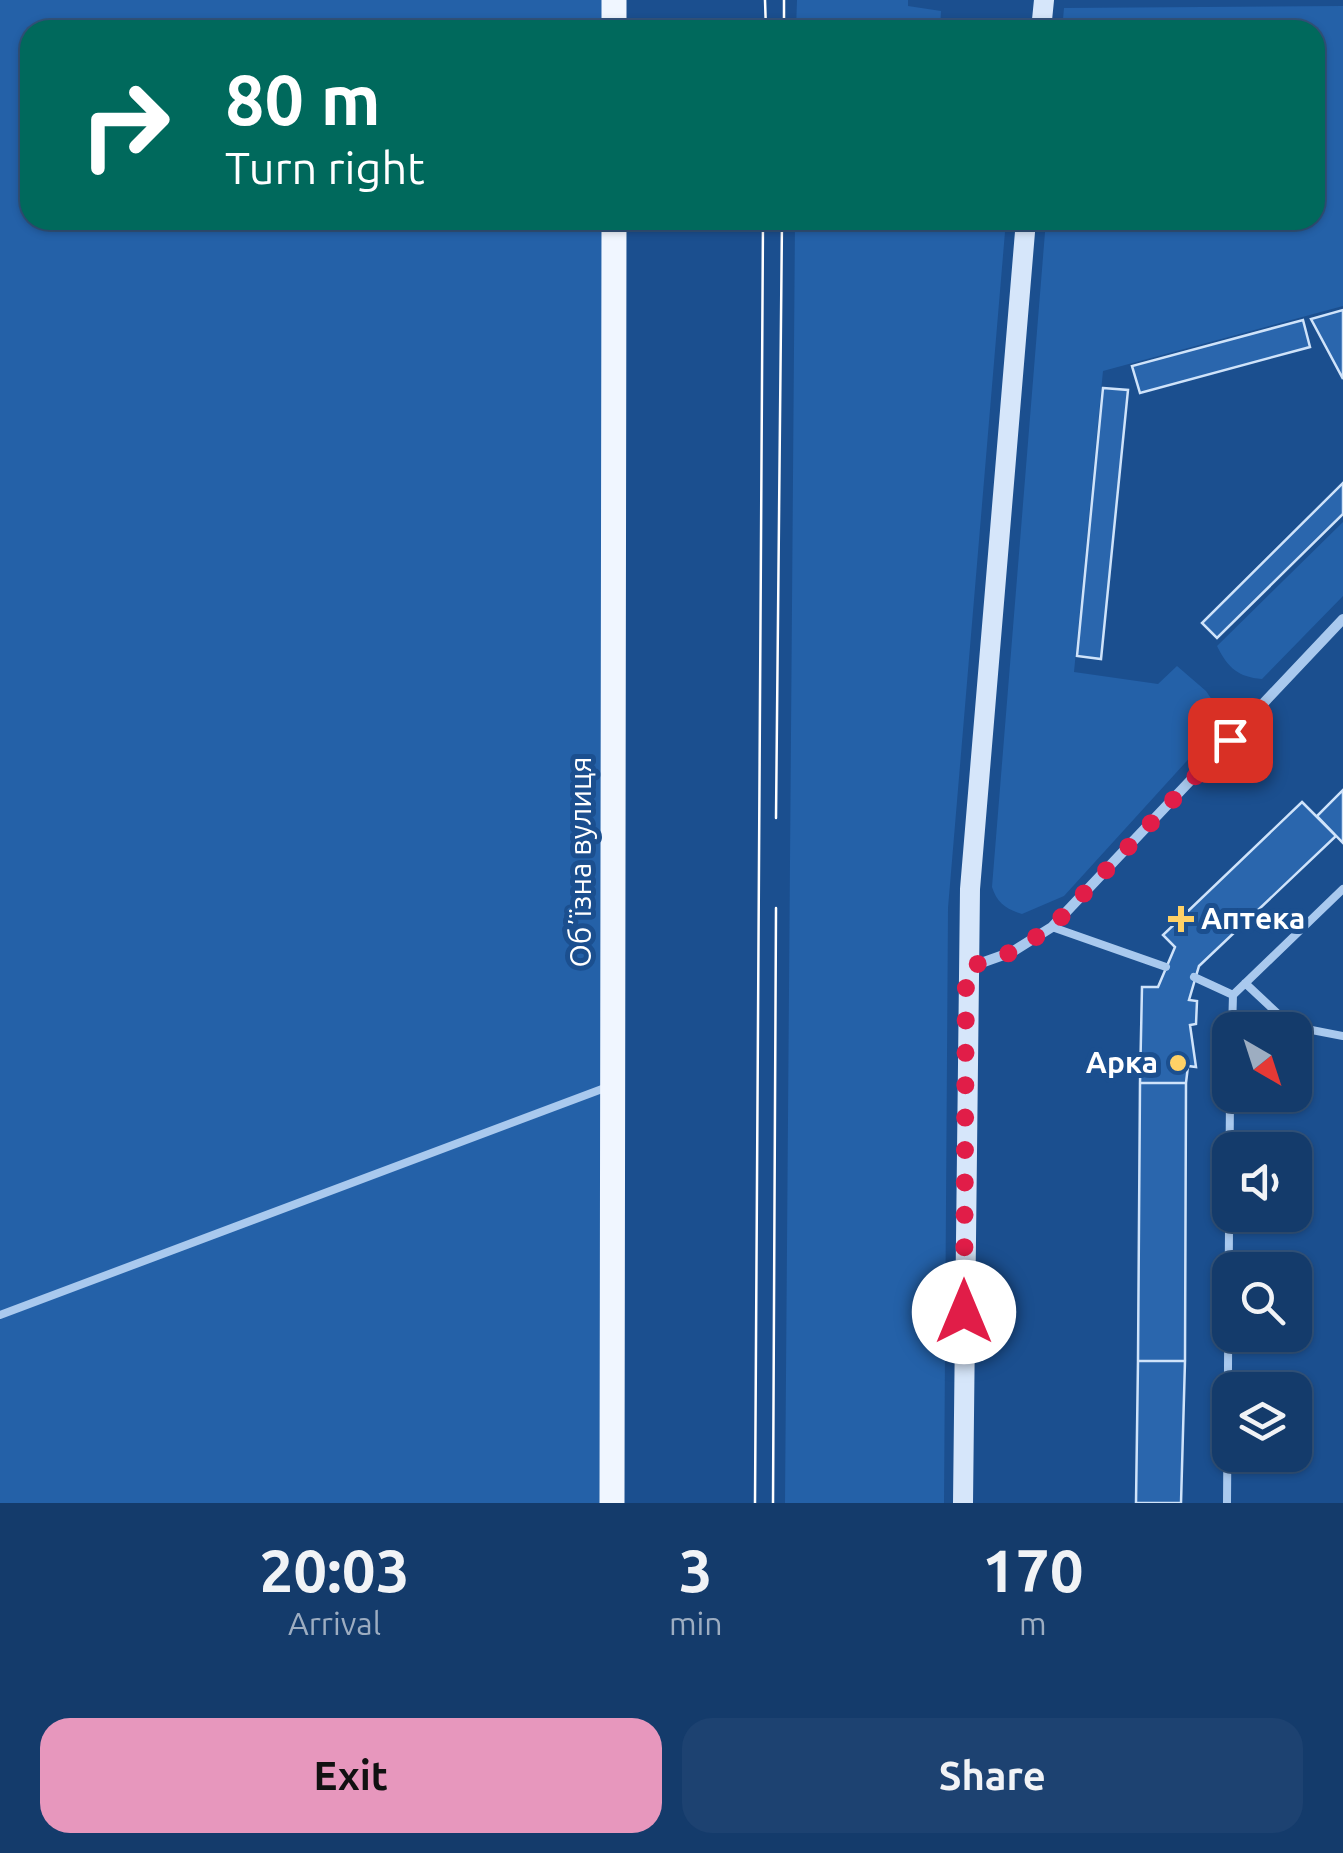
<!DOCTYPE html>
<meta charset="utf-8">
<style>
:root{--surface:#143b6b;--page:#1d4271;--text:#f1f3f6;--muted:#9dadc1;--line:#33557e;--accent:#e797bd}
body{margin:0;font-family:Ubuntu,sans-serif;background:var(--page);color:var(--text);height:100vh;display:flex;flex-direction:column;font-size:38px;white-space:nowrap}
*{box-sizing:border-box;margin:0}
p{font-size:32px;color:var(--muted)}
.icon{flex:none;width:55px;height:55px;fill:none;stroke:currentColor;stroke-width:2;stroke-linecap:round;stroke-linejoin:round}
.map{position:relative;height:1503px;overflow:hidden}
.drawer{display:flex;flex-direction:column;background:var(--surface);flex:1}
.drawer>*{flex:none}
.top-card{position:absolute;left:20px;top:20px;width:1305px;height:210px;border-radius:30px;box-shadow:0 2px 8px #0004,0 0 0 2px var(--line);background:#00695c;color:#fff;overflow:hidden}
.needle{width:65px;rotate:141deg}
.buttons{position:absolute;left:1212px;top:1012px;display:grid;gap:20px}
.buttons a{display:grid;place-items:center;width:100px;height:100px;border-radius:20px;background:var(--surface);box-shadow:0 2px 8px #0004,0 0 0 2px var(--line);font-size:50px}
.pin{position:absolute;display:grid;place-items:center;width:85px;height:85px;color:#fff;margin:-42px;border-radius:20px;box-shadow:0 5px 15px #0006}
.me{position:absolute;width:110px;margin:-55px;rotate:0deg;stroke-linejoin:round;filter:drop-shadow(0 0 8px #0008)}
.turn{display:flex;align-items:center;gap:35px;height:210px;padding:0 40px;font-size:45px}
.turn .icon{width:130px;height:130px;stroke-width:2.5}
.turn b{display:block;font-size:70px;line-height:85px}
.eta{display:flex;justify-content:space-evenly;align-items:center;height:170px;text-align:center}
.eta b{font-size:60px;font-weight:600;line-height:70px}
.button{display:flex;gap:20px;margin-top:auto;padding:20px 40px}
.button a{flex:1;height:115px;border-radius:30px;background:var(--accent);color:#111;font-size:40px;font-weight:600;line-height:115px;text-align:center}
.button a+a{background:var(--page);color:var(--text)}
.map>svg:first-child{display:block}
.green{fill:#2461a8}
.building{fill:#2a66ad;stroke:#cfe3fa;stroke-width:2.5}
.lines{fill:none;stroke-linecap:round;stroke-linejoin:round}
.lane{stroke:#a9c9ee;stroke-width:8}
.street{stroke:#a9c9ee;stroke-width:10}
.secondary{stroke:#d6e6fa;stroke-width:20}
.primary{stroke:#f0f6ff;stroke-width:25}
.tram{stroke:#fff;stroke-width:2.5}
.route{stroke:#e11d48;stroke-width:18;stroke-dasharray:0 32.4}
.poi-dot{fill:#ffd166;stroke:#1b4f8f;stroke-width:4}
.labels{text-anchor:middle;stroke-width:10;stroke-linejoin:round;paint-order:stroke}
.street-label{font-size:30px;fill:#fff;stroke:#1b4f8f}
.poi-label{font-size:30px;font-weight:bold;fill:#fff;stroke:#1b4f8f;text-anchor:start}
</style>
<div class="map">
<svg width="1343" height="1503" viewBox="0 0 1343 1503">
<rect width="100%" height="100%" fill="#1b4f8f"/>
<!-- green -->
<path class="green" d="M0,0H614V30H30V220H614L612,1503H0Z
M797,0H908V6L941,11L940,30H796Z
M1343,6V306L1103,371L1074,672L1158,684L1177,666L1206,691L1225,719L1064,896L1022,914C1006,909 997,903 992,887L1046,220H1315V30H1062L1064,8Z
M795,220H1006L948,908L944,1503H785Z
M1343,522V596L1262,679C1238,677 1228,668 1217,646Z"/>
<!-- building -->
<path class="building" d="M1343,310V379L1311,319Z
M1303,320L1310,347L1140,393L1132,366Z
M1103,388L1128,390L1101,659L1077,656Z
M1343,483V514L1217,638L1202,623Z
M1343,790V843L1317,816Z
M1302,802L1336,836L1199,966L1189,1000L1197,1001L1196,1024L1190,1025L1196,1067L1188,1066L1186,1083H1140L1142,987H1158L1175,947L1163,935Z
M1140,1083H1186L1185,1361H1138Z
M1138,1361H1185L1181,1503H1136Z"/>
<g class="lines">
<!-- lane -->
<path class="lane" d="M1052,927L1166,967
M1194,977L1233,995L1343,889
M1245,983L1291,1026L1343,1036
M1232,1030L1233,995
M0,1315L610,1086
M1227,1503L1230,1095"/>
<!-- street -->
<path class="street" d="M967,968L1012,952L1052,927L1343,619"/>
<!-- secondary -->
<path class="secondary" d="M1041,30L1044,0
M963,1503L970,889L1026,220"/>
<!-- primary -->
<path class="primary" d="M614,0V30
M612,1503L614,220"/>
<!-- tram -->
<path class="tram" d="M765,0L766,30
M784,30V0
M776,818L782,220
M755,1503L763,220
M773,1503L776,908"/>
</g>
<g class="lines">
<!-- route -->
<path class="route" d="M964,1312L966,968L1012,952L1052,927L1230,740"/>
</g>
<!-- markers -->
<g class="poi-dot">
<path d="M1176 904h10v10h10v10h-10v10h-10v-10h-10v-10h10z"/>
<circle cx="1178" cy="1063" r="10"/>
</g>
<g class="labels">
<!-- street labels -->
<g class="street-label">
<text transform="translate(581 862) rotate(-90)" y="10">Обʼїзна вулиця</text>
</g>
<!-- poi labels -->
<g class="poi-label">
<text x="1201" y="929">Аптека</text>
<text x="1158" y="1073" text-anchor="end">Арка</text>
</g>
</g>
</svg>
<div class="buttons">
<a><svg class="needle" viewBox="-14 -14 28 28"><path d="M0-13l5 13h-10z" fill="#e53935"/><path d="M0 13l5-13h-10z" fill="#9dadc1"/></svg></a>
<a><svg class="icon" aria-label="sound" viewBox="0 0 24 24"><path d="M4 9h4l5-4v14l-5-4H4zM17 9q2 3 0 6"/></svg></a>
<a><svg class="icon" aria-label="search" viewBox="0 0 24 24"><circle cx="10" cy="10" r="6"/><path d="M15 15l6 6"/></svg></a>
<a><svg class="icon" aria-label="layers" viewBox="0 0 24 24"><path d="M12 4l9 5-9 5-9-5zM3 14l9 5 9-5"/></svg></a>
</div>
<div class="pin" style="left:1230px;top:740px;background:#d93025"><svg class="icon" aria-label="arrive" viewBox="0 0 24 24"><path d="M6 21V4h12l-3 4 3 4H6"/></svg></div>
<svg class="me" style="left:964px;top:1312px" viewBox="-20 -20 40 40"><circle r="19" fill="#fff"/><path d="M0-13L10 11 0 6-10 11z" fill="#e11d48"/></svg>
<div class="top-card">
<div class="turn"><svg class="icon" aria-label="right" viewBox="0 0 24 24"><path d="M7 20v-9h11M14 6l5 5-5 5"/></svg><div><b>80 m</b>Turn right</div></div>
</div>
</div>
<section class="drawer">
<div class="eta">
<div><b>20:03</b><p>Arrival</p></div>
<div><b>3</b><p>min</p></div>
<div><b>170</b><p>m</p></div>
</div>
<div class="button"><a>Exit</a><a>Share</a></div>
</section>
